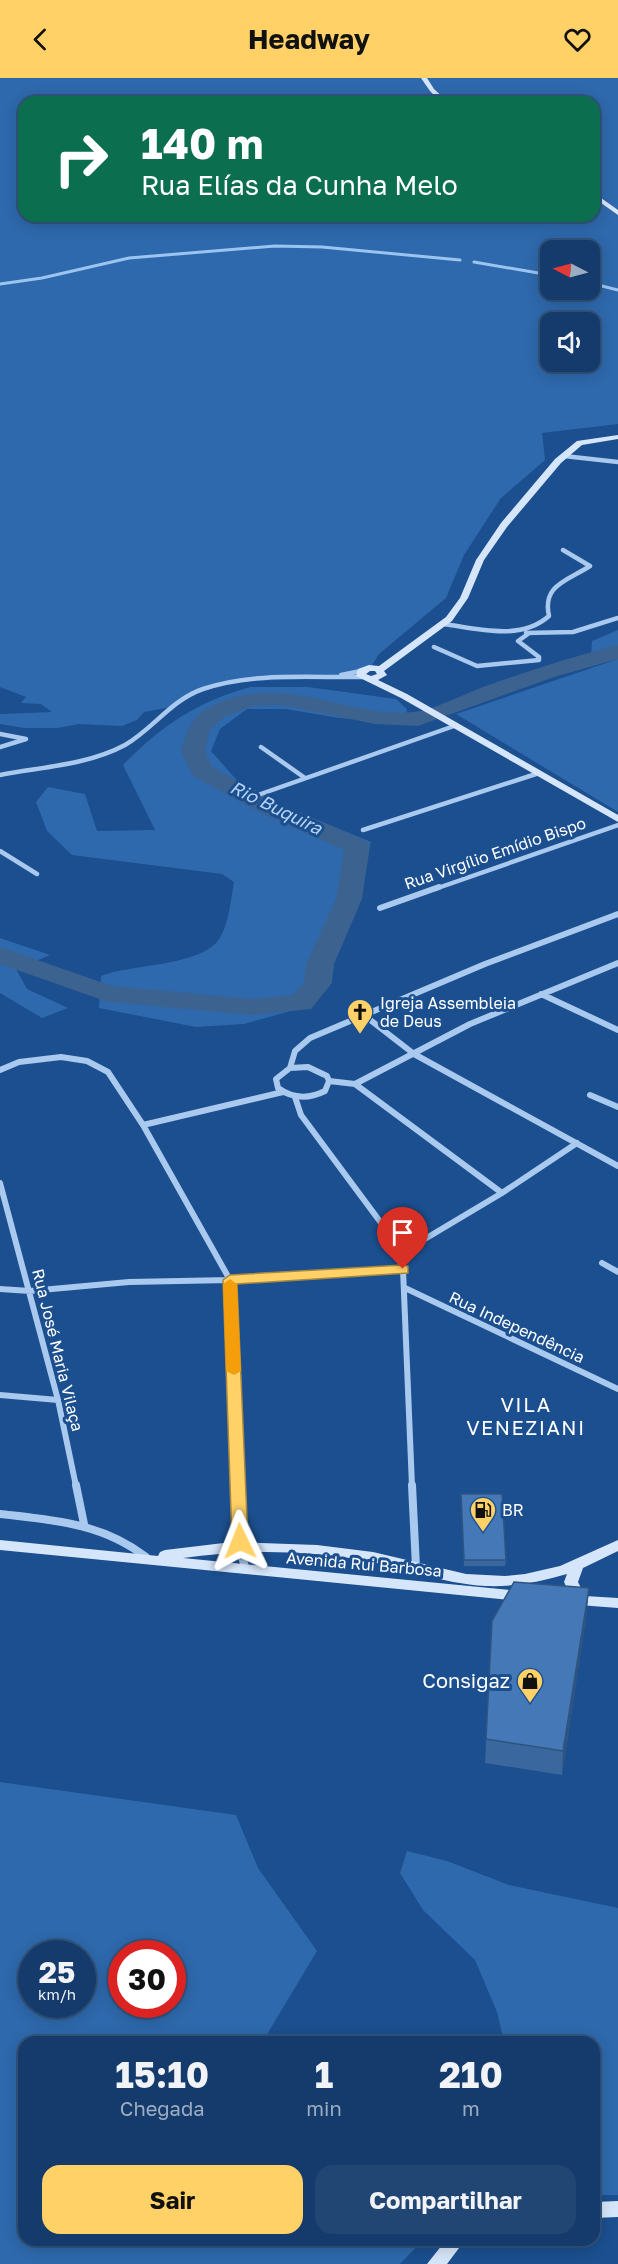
<!DOCTYPE html>
<html lang="pt">
<meta charset="utf-8">
<style>
:root{--surface:#143b6b;--page:#214673;--text:#f1f3f6;--muted:#9dadc1;--line:#33557e;--accent:#ffd166}
body{margin:0;font-family:"Golos Text",sans-serif;background:var(--page);color:var(--text);height:100vh;display:flex;flex-direction:column;font-size:22px;white-space:nowrap}
*{box-sizing:border-box;margin:0}
p{font-size:20px;color:var(--muted)}
.icon{flex:none;width:33px;height:33px;fill:none;stroke:currentColor;stroke-width:2;stroke-linecap:round;stroke-linejoin:round}
.map{position:relative;flex:1;overflow:hidden}
.sheet{position:absolute;left:18px;top:1958px;width:582px;height:210px;display:flex;flex-direction:column;background:var(--surface);border-radius:18px;box-shadow:0 3px 15px #0003,0 0 0 2px var(--line)}
.sheet>*{flex:none}
.banner{position:absolute;left:18px;top:18px;width:582px;height:126px;border-radius:18px;box-shadow:0 3px 15px #0003,0 0 0 2px var(--line);background:#0b6e4f;color:#fff;overflow:hidden}
.needle{width:39px;rotate:276deg}
.fabs{position:absolute;left:540px;top:162px;display:grid;gap:12px}
.fabs a{display:grid;place-items:center;width:60px;height:60px;border-radius:12px;background:var(--surface);box-shadow:0 3px 15px #0003,0 0 0 2px var(--line);font-size:30px}
.speed{position:absolute;left:18px;top:1862px;display:flex;gap:12px;font-size:30px;font-weight:700;text-align:center}
.speed>*{display:grid;place-content:center;width:78px;height:78px;border-radius:50%;background:var(--surface);box-shadow:0 3px 15px #0003,0 0 0 2px var(--line);line-height:1}
.speed small{font-size:15px;font-weight:400}
.speed .limit{border:9px solid #d22;background:#fff;color:#111}
.pin{position:absolute;display:grid;place-items:center;width:51px;height:51px;color:#fff;margin:-62px -26px;border-radius:50% 50% 50% 0;rotate:-45deg;box-shadow:0 0 6px #0007}
.pin .icon{rotate:45deg}
.me{position:absolute;width:66px;margin:-33px;rotate:358deg;stroke-linejoin:round;filter:drop-shadow(0 0 4px #0008)}
.turn{display:flex;align-items:center;gap:21px;height:126px;padding:0 24px;font-size:27px}
.turn .icon{width:78px;height:78px;stroke-width:2.5}
.turn b{display:block;font-size:42px;line-height:51px}
.eta{display:flex;justify-content:space-evenly;align-items:center;height:102px;text-align:center}
.eta b{font-size:36px;font-weight:700;line-height:42px}
.button{display:flex;gap:12px;margin-top:auto;padding:12px 24px}
.button a{flex:1;height:69px;border-radius:18px;background:var(--accent);color:#111;font-size:24px;font-weight:700;line-height:69px;text-align:center}
.button a+a{background:var(--page);color:var(--text)}
header{display:flex;justify-content:space-between;align-items:center;height:78px;padding:0 24px;background:var(--accent);color:#111;font-size:27px;font-weight:700}
.map>svg:first-child{display:block}
.green{fill:#2e69ad;fill-rule:evenodd}
.lines{fill:none;stroke-linecap:round;stroke-linejoin:round}
.stream{stroke:#9cc4f0;stroke-width:3}
.river{fill:#3c6290;fill-rule:evenodd}
.street-far2{stroke:#a9c9ee;stroke-width:4.5}
.street-far1{stroke:#a9c9ee;stroke-width:6}
.street{stroke:#a9c9ee;stroke-width:8}
.secondary{fill:#d6e6fa;fill-rule:evenodd}
.wall{fill:#3a679d}
.shaded-wall{fill:#305480}
.building{fill:#4478b7;stroke:#305480;stroke-width:1.5}
.route{fill:#ffd166;stroke:#a68842;stroke-width:1.5}
.slow{fill:#f59e0b}
.labels{text-anchor:middle;stroke-width:6;stroke-linejoin:round;paint-order:stroke}
.street-label{font-size:16px;fill:#fff;stroke:#1b4f8f}
.poi-label{font-size:16px;fill:#fff;stroke:#1b4f8f;text-anchor:start}
.water-label{font-size:18px;font-style:italic;fill:#b5d3f5;stroke:#1b4f8f}
.quarter-label{font-size:20px;letter-spacing:1.5px;fill:#fff;stroke:#1b4f8f}
.near-poi-label{font-size:20px;fill:#fff;stroke:#1b4f8f;text-anchor:end}
</style>
<header><svg class="icon" aria-label="back" viewBox="0 0 24 24"><path d="M15 5l-7 7 7 7"/></svg>Headway<svg class="icon" aria-label="heart" viewBox="0 0 24 24"><path d="M12 20l-8-8c-3-5 5-10 8-4 3-6 11-1 8 4z"/></svg></header>
<div class="map">
<svg width="618" height="2186" viewBox="0 0 618 2186">
<rect width="100%" height="100%" fill="#1b4f8f"/>
<!-- green -->
<path class="green" d="M0,0H618V346L542,355L545,382L501,420L464,477L446,520L379,576L371,589L319,601L244,603L193,615L171,629L144,634L137,642L122,648L79,646L58,650H24L0,646V636L52,634L41,626L21,625L26,619L0,609ZM24,24H594V138H24ZM550,172H590V212H550ZM550,244H590V284H550Z
M618,552V574L591,580L592,563Z
M618,581V734L456,636Z
M250,609H308L396,621L407,631L405,644L339,640L286,631H247L220,651L211,673L242,708L264,720L371,764L362,790L354,827L322,910L294,932L244,946L196,949L99,930L101,898C131,886 192,889 216,865C228,853 231,821 234,804L222,796L72,777L47,753L36,724L48,709L85,716L97,753L155,752L123,687C162,647 197,624 250,609Z
M0,860L50,877L16,891L27,911L68,930L42,940L0,915Z
M0,1704L236,1737L258,1790L317,1873L263,1963L24,1964V2162H423L400,2186H0ZM32,1875H82V1926H32ZM122,1875H172V1926H122Z
M407,1773L447,1783L509,1807L618,1830V2117H594V1964L504,1963L497,1934L475,1882L423,1832L400,1795Z"/>
<g class="lines">
<!-- stream -->
<path class="stream" d="M474,184L550,197
M590,205L618,212
M0,206L42,200L129,180L275,168L322,169L460,182"/>
<!-- river -->
<path class="river" d="M618,567V581L554,599L418,648L375,646L281,627L254,628L224,639L210,652L205,673L212,689L281,726L366,763L370,768L362,821L334,886L332,905L311,931L254,937L108,924L0,886V869L112,908L254,921L293,917L304,904L306,886L336,821L344,772L263,736L193,698L181,673C189,643 196,633 226,622C292,598 348,640 414,634C434,632 464,616 483,609C527,593 572,579 618,567Z"/>
<!-- street-far2 -->
<path class="street-far2" d="M564,378L618,384
M444,546C478,551 521,563 549,538C542,507 567,503 590,488L563,472
M526,555L573,554L618,540
M434,569L477,588L539,582V579L518,563L528,556
M341,597L361,593
M0,656L26,661L0,669
M261,669L305,700
M0,697C41,689 88,687 125,667C153,651 171,622 203,611C254,594 310,600 363,599
M258,717L454,648
M363,752L536,696
M0,773L37,796
M435,811L618,747"/>
<!-- street-far1 -->
<path class="street-far1" d="M380,830L439,809
M541,916L618,952
M365,938L414,976L618,1088
M308,989L327,998L329,1003L325,1013C309,1021 293,1021 278,1010L276,1001L290,990Z
M290,990L295,973L310,960L485,886L618,836
M0,992L19,984L61,979L87,983L108,994L143,1047L230,1202L238,1408
M329,1003L355,1006L502,1115
M355,1006L470,946L618,885
M590,1017L618,1029
M295,1019L301,1037L390,1157L403,1191L412,1408
M143,1047L283,1014
M0,1105L58,1322L76,1408
M398,1177L502,1115L577,1065
M602,1185L618,1194
M405,1210L618,1311
M0,1211L30,1213L129,1204L230,1202L403,1191
M0,1317L58,1322"/>
<!-- street -->
<path class="street" d="M76,1407L84,1446
M238,1407L240,1474L246,1491
M412,1407L416,1489
M0,1436C53,1442 102,1445 146,1479"/>
<!-- secondary -->
<path class="secondary" d="M421,0H427L434,11L448,24H441L430,13Z
M594,115L618,132V137L594,120Z
M618,357V361L582,367L561,385L507,449L484,482L468,520L452,543L384,593L387,597L378,602L407,616L618,737V744L401,620L356,598L358,591L369,587L379,588L446,539L460,520L476,482L501,445L555,381L577,363ZM370,593H375L377,596L371,598L366,596Z
M0,1462L158,1478L160,1474L165,1472L232,1464L317,1467L373,1474L466,1496L505,1498L525,1496L560,1488L618,1462V1473L583,1490L578,1504L585,1518L618,1520V1530L566,1526L564,1522L566,1518L570,1517L564,1504L567,1496C540,1504 514,1509 486,1508C442,1506 400,1488 356,1481C299,1472 240,1472 183,1480L521,1513L526,1514L528,1518L526,1522L521,1523L0,1472Z
M618,2123V2139L594,2140V2124Z
M446,2162H465L447,2186H427Z"/>
</g>
<!-- wall -->
<path class="wall" d="M461,1416L506,1482L505,1488H464Z
M587,1533L562,1697L485,1685L492,1543Z"/>
<!-- shaded-wall -->
<path class="shaded-wall" d="M589,1510L587,1533L562,1697L563,1673Z"/>
<!-- building -->
<path class="building" d="M461,1416H502L506,1482H464Z
M514,1504L589,1510L563,1673L486,1661L492,1543Z"/>
<!-- route -->
<path class="route" d="M403,1187L408,1188V1195L237,1206L248,1463L246,1467H234L232,1463L223,1202L230,1197Z"/>
<!-- slow -->
<path class="slow" d="M230,1201L237,1206L241,1293L234,1297L226,1293L223,1206Z"/>
<!-- icons -->
<defs>
<g id="church-pin" transform="scale(1.35)"><path d="M0 17L-7.5 6A9.5 9.5 0 1 1 7.5 6Z" fill="#ffd166" stroke="#1b4f8f"/><path d="M-1.2-6h2.4v3.5h3.3v2.4h-3.3V6h-2.4V-.1h-3.3v-2.4h3.3Z" fill="#111"/></g>
<g id="fuel-pin" transform="scale(1.35)"><path d="M0 17L-7.5 6A9.5 9.5 0 1 1 7.5 6Z" fill="#ffd166" stroke="#1b4f8f"/><path d="M-5.5-6h7V0h2V4h1.3V-2.5L3-4.5l.8-.8L6-3V5H2.5V1h-1V6h-7ZM-4.2-4.7v3.2H.2V-4.7Z" fill="#111"/></g>
<g id="shop-pin" transform="scale(1.35)"><path d="M0 17L-7.5 6A9.5 9.5 0 1 1 7.5 6Z" fill="#ffd166" stroke="#1b4f8f"/><path d="M-5-2.5h2.3a2.7 3.5 0 0 1 5.4 0H5L5.5 6h-11ZM-1.5-2.5h3a1.5 2.3 0 0 0-3 0Z" fill="#111"/></g>
</defs>
<g fill-rule="evenodd">
<use href="#church-pin" x="360" y="934"/>
<use href="#fuel-pin" x="483" y="1432"/>
<use href="#shop-pin" x="530" y="1603"/>
</g>
<g class="labels">
<!-- street labels -->
<g class="street-label">
<text transform="translate(495 775) rotate(-19)" y="6">Rua Virgílio Emídio Bispo</text>
<text transform="translate(517 1249) rotate(25)" y="6">Rua Independência</text>
<text transform="translate(58 1272) rotate(76)" y="6">Rua José Maria Vilaça</text>
<text transform="translate(364 1486) rotate(5)" y="6">Avenida Rui Barbosa</text>
</g>
<!-- poi labels -->
<g class="poi-label">
<text x="380" y="931">Igreja Assembleia<tspan x="380" dy="18">de Deus</tspan></text>
<text x="502" y="1438">BR</text>
</g>
<!-- water labels -->
<g class="water-label">
<text transform="translate(276 730) rotate(26)" y="6">Rio Buquira</text>
</g>
<!-- quarter labels -->
<g class="quarter-label">
<text x="526" y="1334">VILA<tspan x="526" dy="23">VENEZIANI</tspan></text>
</g>
<!-- near-poi labels -->
<g class="near-poi-label">
<text x="510" y="1610">Consigaz</text>
</g>
</g>
</svg>
<div class="fabs">
<a><svg class="needle" viewBox="-14 -14 28 28"><path d="M0-13l5 13h-10z" fill="#e53935"/><path d="M0 13l5-13h-10z" fill="#9dadc1"/></svg></a>
<a><svg class="icon" aria-label="sound" viewBox="0 0 24 24"><path d="M4 9h4l5-4v14l-5-4H4zM17 9q2 3 0 6"/></svg></a>
</div>
<div class="speed"><div>25<small>km/h</small></div><div class="limit">30</div></div>
<div class="pin" style="left:403px;top:1191px;background:#d93025"><svg class="icon" aria-label="arrive" viewBox="0 0 24 24"><path d="M6 21V4h12l-3 4 3 4H6"/></svg></div>
<svg class="me" style="left:240px;top:1463px" viewBox="-20 -20 40 40"><path d="M0-17L14 15 0 8-14 15z" fill="#ffd166" stroke="#fff" stroke-width="4"/></svg>
<div class="banner">
<div class="turn"><svg class="icon" aria-label="right" viewBox="0 0 24 24"><path d="M7 20v-9h11M14 6l5 5-5 5"/></svg><div><b>140 m</b>Rua Elías da Cunha Melo</div></div>
</div>
<section class="sheet">
<div class="eta">
<div><b>15:10</b><p>Chegada</p></div>
<div><b>1</b><p>min</p></div>
<div><b>210</b><p>m</p></div>
</div>
<div class="button"><a>Sair</a><a>Compartilhar</a></div>
</section>
</div>
